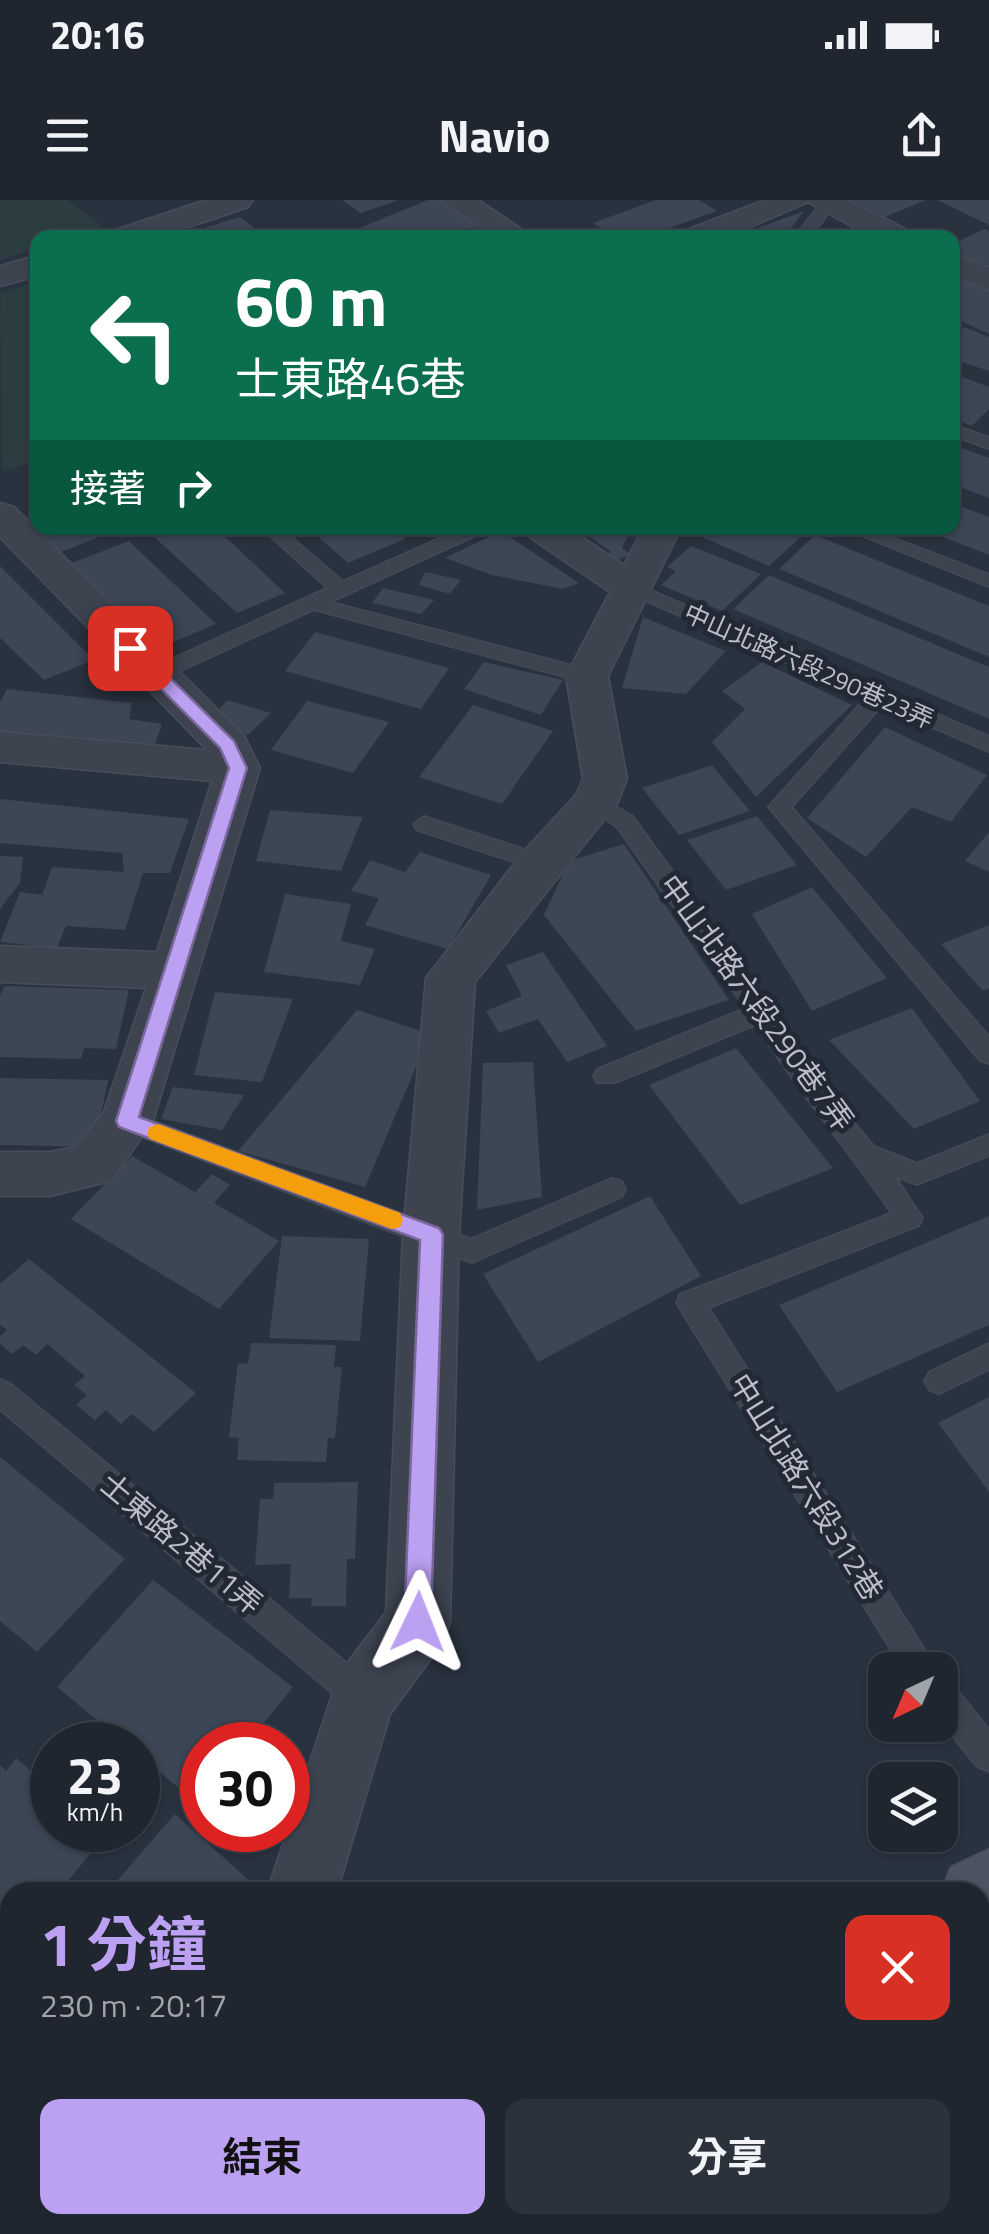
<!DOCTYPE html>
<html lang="zh-TW">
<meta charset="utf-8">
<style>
:root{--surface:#1f262f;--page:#2c323b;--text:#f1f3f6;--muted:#a1a5aa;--line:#3c434b;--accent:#bca0f2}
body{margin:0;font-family:"Titillium Web","Noto Sans TC",sans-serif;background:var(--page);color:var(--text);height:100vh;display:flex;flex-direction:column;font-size:38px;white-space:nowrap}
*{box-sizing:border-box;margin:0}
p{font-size:32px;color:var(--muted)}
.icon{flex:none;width:55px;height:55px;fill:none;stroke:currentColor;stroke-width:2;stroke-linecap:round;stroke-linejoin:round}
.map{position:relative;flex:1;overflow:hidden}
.sheet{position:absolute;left:0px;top:1682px;width:990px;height:352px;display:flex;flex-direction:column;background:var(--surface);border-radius:30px 30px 0 0;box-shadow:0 2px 8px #0004,0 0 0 2px var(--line)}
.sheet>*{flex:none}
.guide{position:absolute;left:30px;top:30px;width:930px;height:305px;border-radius:20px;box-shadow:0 2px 8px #0004,0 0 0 2px var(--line);background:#0b6e4f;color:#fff;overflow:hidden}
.needle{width:65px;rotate:224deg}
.tools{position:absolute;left:868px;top:1452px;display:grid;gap:20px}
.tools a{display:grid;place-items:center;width:90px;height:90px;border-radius:20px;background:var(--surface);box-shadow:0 2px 8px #0004,0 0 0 2px var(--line);font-size:50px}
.speed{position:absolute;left:30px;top:1522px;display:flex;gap:20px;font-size:50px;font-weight:700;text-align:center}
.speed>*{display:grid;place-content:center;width:130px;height:130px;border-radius:50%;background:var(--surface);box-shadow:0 2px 8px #0004,0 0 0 2px var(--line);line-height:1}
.speed small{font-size:25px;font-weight:400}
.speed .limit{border:15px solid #d22;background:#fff;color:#111}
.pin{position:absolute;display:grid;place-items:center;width:85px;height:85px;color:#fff;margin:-42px;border-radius:20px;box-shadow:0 5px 15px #0006}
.me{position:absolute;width:110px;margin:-55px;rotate:2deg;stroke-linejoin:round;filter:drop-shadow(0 0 8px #0008)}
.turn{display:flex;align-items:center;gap:35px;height:210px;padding:0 40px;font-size:45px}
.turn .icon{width:130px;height:130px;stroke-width:2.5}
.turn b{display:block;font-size:70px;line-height:85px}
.then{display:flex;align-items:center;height:95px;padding:0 40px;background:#0003;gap:20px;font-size:38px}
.round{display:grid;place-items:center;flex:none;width:105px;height:105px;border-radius:20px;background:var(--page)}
.headline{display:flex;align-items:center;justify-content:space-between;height:170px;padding:0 40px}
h1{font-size:60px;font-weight:700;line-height:75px;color:var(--accent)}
.primary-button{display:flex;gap:20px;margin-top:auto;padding:20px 40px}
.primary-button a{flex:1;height:115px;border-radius:20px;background:var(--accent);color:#111;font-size:40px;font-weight:700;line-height:115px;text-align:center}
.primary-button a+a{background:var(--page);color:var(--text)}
.status{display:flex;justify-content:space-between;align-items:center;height:70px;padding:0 50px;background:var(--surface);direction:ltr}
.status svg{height:28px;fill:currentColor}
header{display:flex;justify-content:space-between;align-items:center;height:130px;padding:0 40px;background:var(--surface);font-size:45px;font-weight:700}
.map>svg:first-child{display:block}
.green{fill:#2b3d41}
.building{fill:#3c4655}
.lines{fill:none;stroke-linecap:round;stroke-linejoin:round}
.service-casing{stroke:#474d59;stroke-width:2}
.minor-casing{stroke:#474d59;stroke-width:3}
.secondary-casing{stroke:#474d59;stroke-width:3}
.service{fill:#3d4450;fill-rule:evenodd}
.minor{fill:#3d4450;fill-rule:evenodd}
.secondary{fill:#4c5362;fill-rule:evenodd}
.route{fill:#bca0f2;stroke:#7a689d;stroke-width:2.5}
.slow{fill:#f59e0b}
.labels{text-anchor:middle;stroke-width:10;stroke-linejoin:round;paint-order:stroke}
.far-street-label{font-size:25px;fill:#babfca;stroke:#222935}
.street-label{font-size:30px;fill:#babfca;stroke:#222935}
</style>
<div class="status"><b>20:16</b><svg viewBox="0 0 49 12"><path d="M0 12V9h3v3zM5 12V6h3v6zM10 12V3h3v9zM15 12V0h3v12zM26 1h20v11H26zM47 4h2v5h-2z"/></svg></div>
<header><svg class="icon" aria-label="menu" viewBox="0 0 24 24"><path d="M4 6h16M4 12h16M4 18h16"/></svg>Navio<svg class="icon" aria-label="share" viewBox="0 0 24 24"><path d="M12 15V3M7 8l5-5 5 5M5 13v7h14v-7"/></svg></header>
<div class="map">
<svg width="989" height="2034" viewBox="0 0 989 2034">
<rect width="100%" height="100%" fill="#29323f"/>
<!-- green -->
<path class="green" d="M0,0H68L103,27L70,37L38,38L37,48L0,60Z
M37,81V260L2,272L0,93Z
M989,1955V2034H816L836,2025H980V1959Z"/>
<!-- building -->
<path class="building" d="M342,0H396V1L361,13Z
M428,0H443L482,26L446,38H360L352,31Z
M656,0H699L717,11L641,38H616L593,23Z
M851,0H926L885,17Z
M937,0H989V25Z
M804,11L783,38H735L734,37Z
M240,17L267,38H175V37Z
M984,29L989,31V69L952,51V44Z
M952,72L989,89V134L952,117Z
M964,127L989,137V171L952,159V137Z
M952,173L989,187V209L972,226L952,219Z
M952,244L989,258V298L952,284Z
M952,303L989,317V355L920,328H952Z
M38,318V328H122L58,353L29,321Z
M167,328H216L285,393L237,413L151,334Z
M308,328H391L405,339L348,363Z
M578,328H632L622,348L630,354L611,363L602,356L611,352Z
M705,328H796L806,332L769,366L697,335Z
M501,331L579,383L563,389L492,375L445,358Z
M815,335L989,406V457L779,369Z
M129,341L216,424L154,450L69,364Z
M691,346L761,374L722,411L661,385L676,371L667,367Z
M0,366L94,460L44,480L0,438Z
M425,372L461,380L450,394L419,385Z
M769,375L989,467V519L733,409Z
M383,388L434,400L421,414L372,403Z
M643,417L726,451L686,494L622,488Z
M315,432L449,468L421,509L285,471Z
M484,462L563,480L541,515L464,489Z
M762,462L852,505L756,597L712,542L745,509L722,491Z
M7,489L132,503L129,519L162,524L154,548L0,532V502Z
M227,500L271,513L248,535L207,523Z
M307,501L389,522L353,573L271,550Z
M473,505L553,531L502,604L419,577Z
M885,527L987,575L951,622L912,607L866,657L807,618Z
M712,565L750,611L679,635L642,588Z
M0,599L189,619L170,673H143L125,730L66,726L57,748L0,742L20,692L42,695L52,667L124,672L122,653L0,643Z
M270,610L363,617L341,671L256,661Z
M757,616L797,665L726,690L687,640Z
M989,632V672L965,661Z
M624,644L729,800L636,831L544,715L569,661Z
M420,652L491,675L448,749L365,725L379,698L351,691L370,660L405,672Z
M0,656L23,657L20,683L0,709Z
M812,687L887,778L812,811L752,714Z
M285,694L351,704L341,741L375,749L360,785L264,772Z
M989,725V788L983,791L941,744Z
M543,752L607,846L567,862L538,819L499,833L486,811L522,796L506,765Z
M5,786L129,790L116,849L84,848L81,859L0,857V796Z
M215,792L293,799L262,882L194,875Z
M912,808L980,901L914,929L829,840Z
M357,810L430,834L365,987L238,951Z
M736,848L833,968L740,1005L649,885Z
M533,862L542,997L477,1010L483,863Z
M0,878L108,880L95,947L0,945Z
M173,887L244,895L222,930L161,919Z
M132,956L195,992L212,974L230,985L214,1003L279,1041L219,1109L71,1019Z
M650,996L701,1076L538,1162L483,1074Z
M989,1016V1125L837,1192L779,1105Z
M282,1036L369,1039L360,1141L269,1138Z
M29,1059L196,1193L154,1232L132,1214L121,1224L106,1210L95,1220L76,1205L87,1195L74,1185L85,1176L47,1144L36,1155L23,1145L12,1154L0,1144V1136L7,1130L0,1125V1084Z
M251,1143L336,1145L334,1167H342L335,1238H328L326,1262L237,1260L239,1238L229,1237L238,1163L248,1164Z
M989,1197V1292L938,1223Z
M0,1257L125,1359L37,1452L0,1421Z
M358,1282L355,1359H347L346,1406H311L312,1398H289L291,1364L255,1365L260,1299H273L274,1283Z
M153,1380L293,1487L246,1545H202V1598L198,1604L138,1554V1545H127L57,1487Z
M16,1558L52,1588V1630H103L107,1633L59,1692H10V1738L0,1729V1565L6,1571Z
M175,1614L262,1692H112L110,1689Z"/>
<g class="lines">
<!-- service casing -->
<g class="service-casing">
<path id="service" d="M823,0L837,3L810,38H793Z
M492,17L498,19V25L467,38H443Z
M952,224L989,237V249L952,236Z
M261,328H281L343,381L462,328H486L484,332L331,402L595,471L598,476L587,483L314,410L163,479H149L145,474L149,469L327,388Z
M842,328H868L989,374V387Z
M630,381L989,536V552L882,506L792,607L989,836V864L980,861L768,607L865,498L623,391V383Z
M595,594L633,616L770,805L815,876L874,946L917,963L989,934V956L917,985L896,977L923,1018L919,1026L709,1108L938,1470H903L676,1103L680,1094L891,1013C847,949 797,891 756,825L615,883H597L593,876L597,869L745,808L617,628L584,602Z
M424,616L549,657L553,663L541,671L416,630L413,624Z
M127,911L471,1039L612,978L622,981L626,989L622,997L472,1063L118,928L114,921L118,914Z
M989,1143V1170L939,1194L929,1190L924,1181L929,1172Z
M0,1179L10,1183L374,1485L379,1497L374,1509L362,1513L350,1509L0,1210Z
M940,1479L952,1483L989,1529V1572L977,1567L940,1521Z"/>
</g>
<!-- minor casing -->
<g class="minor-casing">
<path id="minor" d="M206,0H253L248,7L156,38H107L112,31Z
M440,0H478L535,38H496Z
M765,0H847L910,31L915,38H873L808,2L725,38H679L684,31Z
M952,53L989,68V90L952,76Z
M38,55V76L0,86V66Z
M0,303L14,307L244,536L260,568L153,921L111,981L50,996H0V952H50L76,947L104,912L146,788L0,782V746L157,752L212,581L0,562V532L207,550L0,337Z
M523,328H568L624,365L643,328H681L608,476L627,579L618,602L475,782L459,1035L450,1423L441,1445L390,1514L337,1692H267L339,1474L386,1412L403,1035L426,778L524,651L576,595L583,579L566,476L610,392L528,336Z
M0,1770L10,1774V1853L0,1849Z
M176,2025H256L259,2034H180Z"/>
</g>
<!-- secondary casing -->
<g class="secondary-casing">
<path id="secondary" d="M989,1649V1722L980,1726V1692H941L951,1667Z
M989,1806V1884L980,1888V1810Z
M257,2025H353L349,2034H254Z
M584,2025H681L677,2034H581Z"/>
</g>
<!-- service -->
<use href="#service" class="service"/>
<!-- minor -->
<use href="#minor" class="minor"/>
<!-- secondary -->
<use href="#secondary" class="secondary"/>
</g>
<!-- route -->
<path class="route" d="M130,442L136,444L234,541L247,568L139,917L439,1028L443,1034L431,1422L427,1432L418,1435L408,1432L404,1422L420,1040L119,927L116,921L229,568L220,548L123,451V444Z"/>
<!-- slow -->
<path class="slow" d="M158,924L400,1013L403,1020L400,1027L392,1029L150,939L147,933L150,927Z"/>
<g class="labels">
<!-- far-street labels -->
<g class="far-street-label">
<text transform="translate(809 466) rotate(24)" y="9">中山北路六段290巷23弄</text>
</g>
<!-- street labels -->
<g class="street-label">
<text transform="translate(756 803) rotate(54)" y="10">中山北路六段290巷7弄</text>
<text transform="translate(806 1287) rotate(58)" y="10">中山北路六段312巷</text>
<text transform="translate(181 1344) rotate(40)" y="10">士東路2巷11弄</text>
</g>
</g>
</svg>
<div class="tools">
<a><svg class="needle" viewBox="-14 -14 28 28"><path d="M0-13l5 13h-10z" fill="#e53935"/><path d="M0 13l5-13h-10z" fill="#a1a5aa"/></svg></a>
<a><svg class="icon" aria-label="layers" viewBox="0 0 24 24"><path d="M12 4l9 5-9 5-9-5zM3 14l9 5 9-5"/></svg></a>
</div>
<div class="speed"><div>23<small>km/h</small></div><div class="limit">30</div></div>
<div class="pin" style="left:130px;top:448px;background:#d93025"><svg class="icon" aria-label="arrive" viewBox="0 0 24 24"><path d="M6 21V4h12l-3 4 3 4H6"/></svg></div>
<svg class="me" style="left:418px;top:1422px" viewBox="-20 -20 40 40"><path d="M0-17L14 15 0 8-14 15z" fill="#bca0f2" stroke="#fff" stroke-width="4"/></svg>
<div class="guide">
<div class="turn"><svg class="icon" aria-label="left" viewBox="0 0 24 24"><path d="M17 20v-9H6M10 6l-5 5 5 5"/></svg><div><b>60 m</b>士東路46巷</div></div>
<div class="then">接著<svg class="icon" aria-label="right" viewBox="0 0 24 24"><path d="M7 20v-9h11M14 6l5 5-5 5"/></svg></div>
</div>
<section class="sheet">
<div class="headline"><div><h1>1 分鐘</h1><p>230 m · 20:17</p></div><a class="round" style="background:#d93025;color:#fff"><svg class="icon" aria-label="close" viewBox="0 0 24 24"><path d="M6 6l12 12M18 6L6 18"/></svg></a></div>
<div class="primary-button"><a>結束</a><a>分享</a></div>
</section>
</div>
